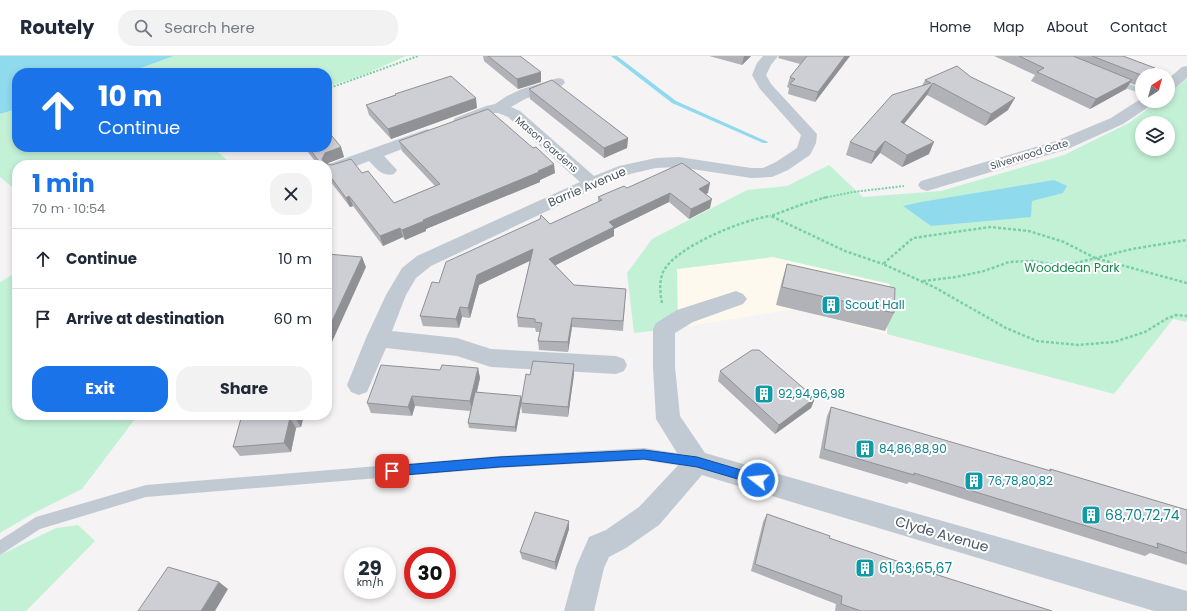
<!DOCTYPE html>
<meta charset="utf-8">
<style>
:root{--surface:#fff;--page:#f2f2f3;--text:#1f2937;--muted:#747a83;--line:#e0e1e3;--accent:#1a73e8}
body{margin:0;font-family:Poppins,sans-serif;background:var(--page);color:var(--text);height:100vh;display:flex;flex-direction:column;font-size:15px;white-space:nowrap}
*{box-sizing:border-box;margin:0}
p{font-size:13px;color:var(--muted)}
.icon{flex:none;width:22px;height:22px;fill:none;stroke:currentColor;stroke-width:2;stroke-linecap:round;stroke-linejoin:round}
.map{position:relative;flex:1;overflow:hidden}
.sheet{position:absolute;left:12px;top:104px;width:320px;height:260px;display:flex;flex-direction:column;background:var(--surface);border-radius:16px;box-shadow:0 2px 6px #0003}
.sheet>*{flex:none}
.hud{position:absolute;left:12px;top:12px;width:320px;height:84px;border-radius:16px;box-shadow:0 2px 6px #0003;background:#1a73e8;color:#fff;overflow:hidden}
.needle{width:26px;rotate:37deg}
.tools{position:absolute;left:1135px;top:12px;display:grid;gap:8px}
.tools a{display:grid;place-items:center;width:40px;height:40px;border-radius:50%;background:var(--surface);box-shadow:0 2px 6px #0003;font-size:20px}
.speed{position:absolute;left:344px;top:491px;display:flex;gap:8px;font-size:20px;font-weight:700;text-align:center}
.speed>*{display:grid;place-content:center;width:52px;height:52px;border-radius:50%;background:var(--surface);box-shadow:0 2px 6px #0003;line-height:1}
.speed small{font-size:10px;font-weight:400}
.speed .limit{border:6px solid #d22;background:#fff;color:#111}
.pin{position:absolute;display:grid;place-items:center;width:34px;height:34px;color:#fff;margin:-17px;border-radius:8px;box-shadow:0 2px 6px #0006}
.me{position:absolute;width:44px;margin:-22px;rotate:286deg;stroke-linejoin:round;filter:drop-shadow(0 0 3px #0008)}
.turn{display:flex;align-items:center;gap:14px;height:84px;padding:0 20px;font-size:18px}
.turn .icon{width:52px;height:52px;stroke-width:2.5}
.turn b{display:block;font-size:28px;line-height:34px}
.round{display:grid;place-items:center;flex:none;width:42px;height:42px;border-radius:16px;background:var(--page)}
.head{display:flex;align-items:center;justify-content:space-between;height:68px;padding:0 20px}
h1{font-size:24px;font-weight:700;line-height:30px;color:var(--accent)}
.action{display:flex;gap:8px;margin-top:auto;padding:8px 20px}
.action a{flex:1;height:46px;border-radius:16px;background:var(--accent);color:#fff;font-size:16px;font-weight:700;line-height:46px;text-align:center}
.action a+a{background:var(--page);color:var(--text)}
ul{padding:0;list-style:none}
li{display:flex;align-items:center;gap:12px;height:60px;padding:0 20px;border-top:1px solid var(--line)}
li div{flex:1}
li b{display:block;font-size:15px}
li em{font-style:normal}
header{display:flex;align-items:center;gap:24px;box-sizing:border-box;height:56px;padding:0 20px;background:var(--surface);border-bottom:1px solid var(--line)}
header strong{font-size:19px}
nav{display:flex;gap:22px;margin-inline-start:auto;font-size:14px}
.search{width:280px;height:36px;background:var(--page);display:flex;align-items:center;gap:10px;box-sizing:border-box;padding:0 14px;border-radius:16px;color:var(--muted);font-size:15px}
.map>svg:first-child{display:block}
.commercial{fill:#fdf9ef}
.green{fill:#c3f1d5;fill-rule:evenodd}
.water{fill:#90daee}
.lines{fill:none;stroke-linecap:round;stroke-linejoin:round}
.stream{fill:#90daee;fill-rule:evenodd}
.path-far1{stroke:#7ad0a6;stroke-width:2;stroke-dasharray:2 1.5;stroke-linecap:butt}
.path{stroke:#7ad0a6;stroke-width:2.5;stroke-dasharray:3 2;stroke-linecap:butt}
.service{fill:#c1cad2;fill-rule:evenodd}
.minor{fill:#c1cad2;fill-rule:evenodd}
.wall{fill:#b0b2b7}
.shaded-wall{fill:#909195}
.building{fill:#cdcfd5;stroke:#909195}
.route{fill:#1a73e8;stroke:#114b97}
.labels{text-anchor:middle;stroke-width:4;stroke-linejoin:round;paint-order:stroke}
.far-street-label{font-size:10px;fill:#4a5661;stroke:#fff}
.street-label{font-size:12px;fill:#4a5661;stroke:#fff}
.park-label{font-size:12px;fill:#17864f;stroke:#fff}
.culture-label{font-size:12px;fill:#0d838f;stroke:#fff;text-anchor:start}
.near-culture-label{font-size:14px;fill:#0d838f;stroke:#fff;text-anchor:start}
.near-street-label{font-size:14px;fill:#4a5661;stroke:#fff}
</style>
<header>
<strong>Routely</strong>
<div class="search"><svg class="icon" aria-label="search" viewBox="0 0 24 24"><circle cx="10" cy="10" r="6"/><path d="M15 15l6 6"/></svg>Search here</div>
<nav><a>Home</a><a>Map</a><a>About</a><a>Contact</a></nav>
</header>
<div class="map">
<svg width="1187" height="555" viewBox="0 0 1187 555">
<rect width="100%" height="100%" fill="#f5f3f3"/>
<!-- commercial -->
<path class="commercial" d="M773,201L890,228L887,278L795,253L678,272L677,213Z"/>
<!-- green -->
<path class="green" d="M174,0H406L363,19L327,31V17H127Z
M1187,23V266L1173,263L1114,338L887,278L890,228L773,201L677,213L678,272L634,277L627,217L652,183L747,134L787,130L829,109L863,141L941,135L1064,99L1129,67L1158,45H1168V38ZM1142,67H1168V93H1142Z
M17,53V91H212L233,109H17V135L0,121V58Z
M17,216V359H138L82,433L32,458L0,477V226Z
M78,469L95,485L26,555H0V499L56,472Z"/>
<!-- water -->
<path class="water" d="M0,0H174L127,17H17V53L0,58Z
M1054,124L1067,130L1063,137L1032,145L1031,161L931,170L903,150L921,146Z"/>
<g class="lines">
<!-- stream -->
<path class="stream" d="M611,0H617L676,45L768,86L767,87H763L672,47Z"/>
<!-- path-far1 -->
<path class="path-far1" d="M327,33L418,0
M823,142L853,136L904,130"/>
<!-- path -->
<path class="path" d="M827,141L803,148L771,160L845,195L883,208
M923,225L956,221L984,215L1009,206L1033,205L1055,209L1072,208L1132,193L1187,184
M1187,227L1095,202L1064,186L1029,175L990,171L913,182L883,208L934,231L1006,272L1037,285L1078,289L1114,286L1145,276L1166,263L1176,259L1187,260
M662,247C660,237 659,226 663,216C675,191 744,163 771,160"/>
<!-- service -->
<path class="service" d="M1111,23H1117L1142,33V38L1111,27Z
M644,392L695,400L700,402L701,406L700,410L695,412L644,404L499,412L146,441L40,473L0,499V484L36,461L146,429L499,400Z"/>
<!-- minor -->
<path class="minor" d="M763,0H778L771,9L766,19L771,28L817,78L816,87L810,99L788,114L772,121L751,122L679,111L656,112L630,118L598,131L431,210L416,222L406,239L392,275L457,282L491,293L616,300L624,303L627,309L624,315L616,318L491,311L457,300L386,292L367,336L359,339L351,336L347,329L366,282L386,239L402,212L417,200L580,126L508,61L498,57H495L461,70L455,68L453,65L455,62L486,50L495,48L507,40L522,33L558,22L563,23L565,26L563,29L525,43L511,51L520,55L594,120L619,110L656,102L679,101L751,112H763L776,106L797,92L801,79L760,33L752,19L757,7Z
M1187,10V22L1173,34L1168,36V23L1182,11Z
M1142,42V45H1156L1153,48L1123,68L1068,93L927,135L921,133L918,129L921,125L1056,85L1111,62Z
M427,73L433,75L435,78L433,81L384,100L397,114L394,118C382,121 377,113 369,105L341,116L335,117L329,116L327,113L329,108Z
M736,235L743,238L747,243L743,248L693,266L675,277V311L680,360L705,397L1187,535V555H1154L702,419L659,469L626,492L609,501L604,512L594,555H564L576,511L589,481L606,474L639,451L682,405L656,363L653,311V273L656,267L677,254Z"/>
</g>
<!-- wall -->
<path class="wall" d="M483,0H520L541,26L518,33L484,5Z
M709,0H751L742,9Z
M779,0H850L815,46L788,38L789,32L787,31L790,21L800,8L778,2Z
M994,0H1123L1155,12L1150,19H1142V25L1135,29L1130,27L1126,33L1090,53L1031,25L1035,19Z
M925,24L1008,54L985,70L927,39L904,68L929,98L902,111L880,97L871,108L846,99L850,86L922,30Z
M529,33L628,82L627,92L604,102L530,43Z
M395,38L477,52L391,83L369,59L366,49L395,39Z
M399,85L555,117L540,124V126L426,173V175L405,184L403,181L383,190L353,150L350,151L327,121V109H318L304,91H341L344,101L328,107V108L362,117L394,147L435,130L402,95Z
M627,132L708,137L706,138L710,152L689,163L669,146L614,173V180L555,209L574,229L626,233L623,275L572,271L568,296L539,294L538,285L540,276H536L535,272L518,271L517,261L530,204L479,229L470,262L462,261L459,272L423,270L420,260L439,227L550,168L598,146V141Z
M787,208L894,257L885,275L776,249L782,225Z
M478,312L480,322L477,336L522,343L530,319L574,318L568,361L522,357L521,349L516,376L469,372L468,367L470,355L415,350L412,360L371,357L367,347L440,314Z
M720,315L815,342L811,352L775,378L718,325Z
M831,351L1048,415L1050,413L1187,454V509L1150,497L1145,500L909,426L907,428L819,402L827,360Z
M242,359H304L301,371L296,372L291,396L240,400L233,391Z
M767,458L829,482L944,521L1052,555H835L836,548L751,515L763,466Z
M569,473L556,514L522,503L520,496Z"/>
<!-- shaded-wall -->
<path class="shaded-wall" d="M744,0H751L742,9Z
M845,0H850L815,46L818,36Z
M1155,12L1150,19H1142V25L1135,29L1141,19Z
M541,16V26L518,33L517,23Z
M1132,24L1126,33L1090,53L1096,43Z
M933,27L927,39L896,78L901,66Z
M476,42L477,52L391,83L388,73Z
M1015,42L1008,54L985,70L991,58Z
M628,82L627,92L604,102V92Z
M885,85L880,97L871,108L875,96Z
M934,86L929,98L902,111L907,99Z
M341,91L344,101L328,107L327,110L324,109L322,103L325,97Z
M554,108L555,117L540,124V126L426,173V175L405,184L402,174L423,164Z
M710,127L708,137L697,142L699,133Z
M670,137L669,146L614,173V180L550,212L549,203L609,166Z
M349,140L353,150L350,151L346,142Z
M712,143L710,152L689,163L691,153Z
M400,172L403,181L383,190L380,180Z
M533,193L534,203L479,229L470,262L468,252L477,219Z
M362,201L366,211L327,297V276Z
M460,251L462,261L459,272L456,263Z
M572,262V271L568,296V286Z
M574,308V318L568,361V351Z
M478,312L480,322L472,355L470,345Z
M412,340L415,350L412,360L408,351Z
M521,340L522,345L521,347V349L516,376L515,371Z
M815,342L811,352L775,378L779,369Z
M296,359H304L301,371L295,362Z
M290,362L296,372L291,396L284,387Z
M569,465V473L556,514L555,506Z
M219,526L228,533L215,555H201Z"/>
<!-- building -->
<path class="building" d="M488,0H520L541,16L517,23Z
M806,0H845L818,36L790,28L795,23L790,21L807,0Z
M1019,0H1073L1132,24L1096,43L1037,16L1044,12Z
M1092,0H1123L1155,12L1141,19Z
M957,10L971,21L1015,42L991,58L933,27L901,66L934,86L907,99L885,85L875,96L850,86L892,39L931,27L925,24Z
M451,20L476,42L388,73L366,49L396,39L395,38Z
M552,24L628,82L604,92L529,33Z
M488,53L533,92L536,91L554,108L538,115L539,116L423,164L424,165L402,174L400,172L380,180L349,140L346,142L327,116V109H322L308,91H327V74L341,91L325,97L322,103L324,107L332,109L351,103L362,117L368,115L394,147L440,128L399,85Z
M682,107L710,127L699,133L712,143L691,153L670,137L609,166L614,171L549,203L574,229L626,233L623,265L572,262L568,286L538,285L542,267L535,266V263L517,261L533,193L477,219L468,252L460,251L456,263L420,260L432,226L439,227L446,206L540,163L541,159L550,168L602,144L598,141L624,130L627,132Z
M327,198L362,201L327,276Z
M787,208L895,232L894,257L782,231Z
M752,294H759L815,342L779,369L720,315Z
M533,305L574,308L568,351L521,347L526,318L530,319Z
M381,309L440,314L442,309L478,312L470,345L412,340L408,351L367,347Z
M475,336L521,340L515,371L468,367Z
M831,351L1051,415L1050,413L1187,454V497L1157,487L1158,492L914,417V419L824,393Z
M242,359H296L295,362H290L284,387L233,391Z
M535,456L569,465L555,506L520,496Z
M767,458L830,480L829,482L944,521L1052,555H861L841,548L842,540L755,508Z
M168,511L219,526L201,555H138Z"/>
<!-- route -->
<path class="route" d="M644,394L697,401L758,419L762,421L763,424L762,428L758,429L697,411L644,403L499,411L392,420L388,419L386,415L388,412L392,410L499,401Z"/>
<!-- icons -->
<defs>
<g id="building-square" transform="scale(1)"><rect x="-9" y="-9" width="18" height="18" rx="4" fill="#0f9aa8" stroke="#fff"/><path d="M-4-6H4V6H1V3H-1V6H-4ZM-2.5-4.3h1.7v1.8h-1.7ZM.8-4.3h1.7v1.8H.8ZM-2.5-1h1.7V.8h-1.7ZM.8-1h1.7V.8H.8Z" fill="#fff"/></g>
</defs>
<g fill-rule="evenodd">
<use href="#building-square" x="831" y="249"/>
<use href="#building-square" x="764" y="338"/>
<use href="#building-square" x="865" y="393"/>
<use href="#building-square" x="974" y="425"/>
<use href="#building-square" x="1091" y="459"/>
<use href="#building-square" x="865" y="512"/>
</g>
<g class="labels">
<!-- far-street labels -->
<g class="far-street-label">
<text transform="translate(547 88) rotate(41)" y="4">Mason Gardens</text>
<text transform="translate(1029 98) rotate(-17)" y="4">Silverwood Gate</text>
</g>
<!-- street labels -->
<g class="street-label">
<text transform="translate(587 131) rotate(-23)" y="4">Barrie Avenue</text>
</g>
<!-- park labels -->
<g class="park-label">
<text x="1072" y="216">Wooddean Park</text>
</g>
<!-- culture labels -->
<g class="culture-label">
<text x="845" y="253">Scout Hall</text>
<text x="778" y="342">92,94,96,98</text>
<text x="879" y="397">84,86,88,90</text>
<text x="988" y="429">76,78,80,82</text>
</g>
<!-- near-culture labels -->
<g class="near-culture-label">
<text x="1105" y="464">68,70,72,74</text>
<text x="879" y="517">61,63,65,67</text>
</g>
<!-- near-street labels -->
<g class="near-street-label">
<text transform="translate(942 478) rotate(16)" y="5">Clyde Avenue</text>
</g>
</g>
</svg>
<div class="tools">
<a><svg class="needle" viewBox="-14 -14 28 28"><path d="M0-13l5 13h-10z" fill="#e53935"/><path d="M0 13l5-13h-10z" fill="#747a83"/></svg></a>
<a><svg class="icon" aria-label="layers" viewBox="0 0 24 24"><path d="M12 4l9 5-9 5-9-5zM3 14l9 5 9-5"/></svg></a>
</div>
<div class="speed"><div>29<small>km/h</small></div><div class="limit">30</div></div>
<div class="pin" style="left:392px;top:415px;background:#d93025"><svg class="icon" aria-label="arrive" viewBox="0 0 24 24"><path d="M6 21V4h12l-3 4 3 4H6"/></svg></div>
<svg class="me" style="left:758px;top:424px" viewBox="-20 -20 40 40"><circle r="17" fill="#1a73e8" stroke="#fff" stroke-width="3"/><path d="M0-11L8 9 0 5-8 9z" fill="#fff"/></svg>
<div class="hud">
<div class="turn"><svg class="icon" aria-label="ahead" viewBox="0 0 24 24"><path d="M12 20V5M6 11l6-6 6 6"/></svg><div><b>10 m</b>Continue</div></div>
</div>
<section class="sheet">
<div class="head"><div><h1>1 min</h1><p>70 m · 10:54</p></div><a class="round"><svg class="icon" aria-label="close" viewBox="0 0 24 24"><path d="M6 6l12 12M18 6L6 18"/></svg></a></div>
<ul>
<li><svg class="icon" aria-label="ahead" viewBox="0 0 24 24"><path d="M12 20V5M6 11l6-6 6 6"/></svg><div><b>Continue</b></div><em>10 m</em></li>
<li><svg class="icon" aria-label="arrive" viewBox="0 0 24 24"><path d="M6 21V4h12l-3 4 3 4H6"/></svg><div><b>Arrive at destination</b></div><em>60 m</em></li>
</ul>
<div class="action"><a>Exit</a><a>Share</a></div>
</section>
</div>
